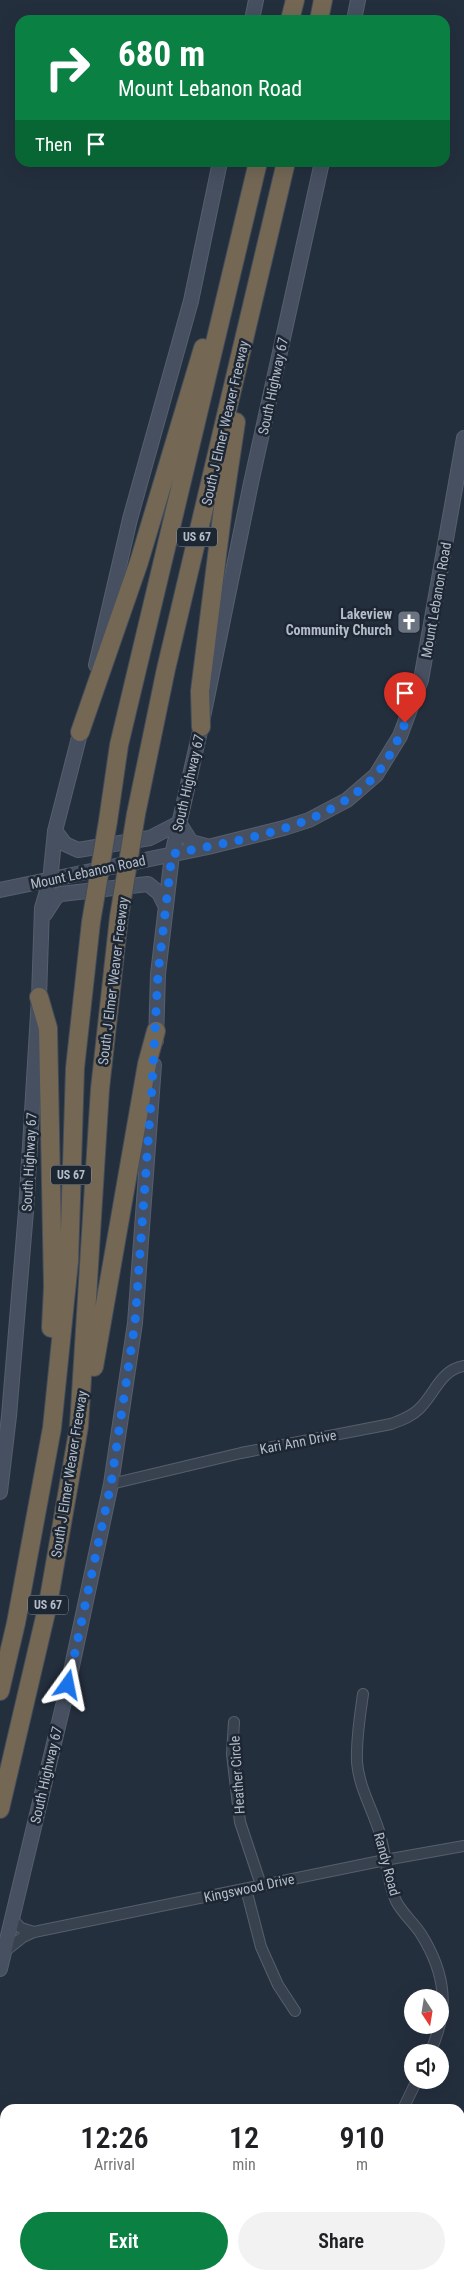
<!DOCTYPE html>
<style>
:root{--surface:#fff;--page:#f2f2f2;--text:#202124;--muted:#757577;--accent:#0b8043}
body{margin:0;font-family:"Roboto Condensed",sans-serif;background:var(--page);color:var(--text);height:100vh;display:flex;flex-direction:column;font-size:19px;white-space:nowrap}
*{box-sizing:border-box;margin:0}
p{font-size:16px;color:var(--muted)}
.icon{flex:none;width:28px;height:28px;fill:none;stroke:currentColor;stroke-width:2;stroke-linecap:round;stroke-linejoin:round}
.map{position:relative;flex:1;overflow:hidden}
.drawer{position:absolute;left:0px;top:2104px;width:465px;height:176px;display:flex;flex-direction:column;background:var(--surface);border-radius:15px 15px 0 0;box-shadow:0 5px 20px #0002}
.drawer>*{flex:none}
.top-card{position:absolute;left:15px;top:15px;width:435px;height:152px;border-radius:15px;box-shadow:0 5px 20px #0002;background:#0b8043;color:#fff;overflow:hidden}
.needle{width:32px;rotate:168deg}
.controls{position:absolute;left:404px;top:1989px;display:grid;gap:10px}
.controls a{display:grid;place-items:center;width:45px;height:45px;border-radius:50%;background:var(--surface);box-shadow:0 5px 20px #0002;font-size:25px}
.pin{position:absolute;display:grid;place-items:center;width:42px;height:42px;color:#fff;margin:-51px -21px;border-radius:50% 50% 50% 0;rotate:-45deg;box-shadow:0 0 5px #0007}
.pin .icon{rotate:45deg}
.me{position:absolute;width:55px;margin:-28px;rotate:12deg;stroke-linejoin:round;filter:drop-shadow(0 0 4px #0008)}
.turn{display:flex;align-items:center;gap:18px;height:105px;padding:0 20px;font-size:22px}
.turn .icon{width:65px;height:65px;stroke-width:2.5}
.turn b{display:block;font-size:35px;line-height:42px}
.then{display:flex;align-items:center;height:48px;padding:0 20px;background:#0003;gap:10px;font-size:19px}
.eta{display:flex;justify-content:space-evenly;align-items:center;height:85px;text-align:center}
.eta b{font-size:30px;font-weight:600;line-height:35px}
.action{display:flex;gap:10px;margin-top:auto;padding:10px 20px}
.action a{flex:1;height:58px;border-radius:30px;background:var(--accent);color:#fff;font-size:20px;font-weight:600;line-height:58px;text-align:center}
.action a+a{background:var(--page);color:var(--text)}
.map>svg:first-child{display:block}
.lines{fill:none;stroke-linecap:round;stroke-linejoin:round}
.street-casing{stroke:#565f6c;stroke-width:12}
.secondary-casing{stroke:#565f6c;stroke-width:16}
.highway-casing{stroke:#434c59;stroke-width:20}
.street{stroke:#38414e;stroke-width:10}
.secondary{stroke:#465061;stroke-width:14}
.highway{stroke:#746855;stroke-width:18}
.highway-bridge-casing{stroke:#434c59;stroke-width:20;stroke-linecap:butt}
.highway-bridge{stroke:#746855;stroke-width:18}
.route{stroke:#1a73e8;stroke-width:9;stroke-dasharray:0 16.2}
.labels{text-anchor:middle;stroke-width:5;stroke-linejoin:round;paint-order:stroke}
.shield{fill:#1d2633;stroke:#878f9c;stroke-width:1}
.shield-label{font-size:12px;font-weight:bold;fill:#b4bcc9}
.street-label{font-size:14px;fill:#b4bcc9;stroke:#1d2633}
.poi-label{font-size:14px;font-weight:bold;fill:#b4bcc9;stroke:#1d2633;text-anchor:end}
</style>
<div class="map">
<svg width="464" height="2279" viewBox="0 0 464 2279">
<rect width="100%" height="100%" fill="#242f3e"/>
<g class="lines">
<!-- street casing -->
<g class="street-casing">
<path id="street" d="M111,1484L241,1453L391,1424C401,1420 411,1417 419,1409C435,1394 440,1370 464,1366
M363,1694C360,1716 356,1739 357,1762C359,1788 373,1810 380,1834C386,1856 387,1881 396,1901C402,1913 414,1923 421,1934C446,1974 450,2010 430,2052
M234,1722L232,1754L240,1822L261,1885
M246,1889L261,1947L278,1985L295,2011
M12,1919L21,1928L34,1932
M4,1952L23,1937L34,1932L385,1860L464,1846
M403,2109L417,2080
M285,2279L294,2275"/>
</g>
<!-- secondary casing -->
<g class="secondary-casing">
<path id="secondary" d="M252,20L256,0
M354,20L358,0
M96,665L130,519L191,301L220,162
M55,831L65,844L78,850L150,838L179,823L191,842L206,846
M0,890L208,847L284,828L309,820L347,800L376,775L400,736L421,680L464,438
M45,914L56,897L61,894L148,884L159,893L166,907
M156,1041L158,974L172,855L201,727L251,483L322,162
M0,1492L9,1416L26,1211L39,997L42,908L50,881L55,831L83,722
M0,1969L68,1685L111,1484L135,1323L154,1065"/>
</g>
<!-- highway casing -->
<g class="highway-casing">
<path id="highway" d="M290,20L295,0
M319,20L323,0
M201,727L200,691L223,508L236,422
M80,732L139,562L203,348
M136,814L166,669L286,162
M108,821L119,745L258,162
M39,997L48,1028L53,1287L51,1328
M94,1367L147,1064L156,1031
M0,1691L16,1623L52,1428L69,1262L75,1068L91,922
M0,1809L48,1604L79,1426L100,1089L119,917"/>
</g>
<!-- street -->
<use href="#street" class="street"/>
<!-- secondary -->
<use href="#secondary" class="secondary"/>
<!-- highway -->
<use href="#highway" class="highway"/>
<!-- highway-bridge casing -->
<g class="highway-bridge-casing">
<path id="highway-bridge" d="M119,917L136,814
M91,922L108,821"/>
</g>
<!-- highway-bridge -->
<use href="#highway-bridge" class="highway-bridge"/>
</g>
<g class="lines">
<!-- route -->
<path class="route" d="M68,1685L111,1484L135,1323L152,1087L158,974L172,854C241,839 323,830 375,776C386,764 399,739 405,723"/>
</g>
<!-- icons -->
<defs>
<g id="church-square" transform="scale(1.25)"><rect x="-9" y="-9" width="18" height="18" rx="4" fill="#6b7280" stroke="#1d2633"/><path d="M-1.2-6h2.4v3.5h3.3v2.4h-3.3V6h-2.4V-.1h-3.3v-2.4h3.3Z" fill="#fff"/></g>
</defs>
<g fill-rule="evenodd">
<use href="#church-square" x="409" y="622"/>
</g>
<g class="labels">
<!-- shield labels -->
<g class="shield">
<rect x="177" y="527.5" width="40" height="19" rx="4"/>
<rect x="51" y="1165.5" width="40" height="19" rx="4"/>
<rect x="28" y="1595.5" width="40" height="19" rx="4"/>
</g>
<g class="shield-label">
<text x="197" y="541">US 67</text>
<text x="71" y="1179">US 67</text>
<text x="48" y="1609">US 67</text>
</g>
<!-- street labels -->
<g class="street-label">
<text transform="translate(273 386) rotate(-78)" y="5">South Highway 67</text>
<text transform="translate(225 423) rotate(-77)" y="5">South J Elmer Weaver Freeway</text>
<text transform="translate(436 600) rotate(-80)" y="5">Mount Lebanon Road</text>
<text transform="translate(188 783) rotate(-77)" y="5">South Highway 67</text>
<text transform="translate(88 872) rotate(-12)" y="5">Mount Lebanon Road</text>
<text transform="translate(113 981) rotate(-83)" y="5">South J Elmer Weaver Freeway</text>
<text transform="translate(29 1162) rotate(-87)" y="5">South Highway 67</text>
<text transform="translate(298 1442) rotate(-11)" y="5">Kari Ann Drive</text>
<text transform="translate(69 1474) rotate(-81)" y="5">South J Elmer Weaver Freeway</text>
<text transform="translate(46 1775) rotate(-77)" y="5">South Highway 67</text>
<text transform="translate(237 1775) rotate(-94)" y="5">Heather Circle</text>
<text transform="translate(387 1864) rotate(75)" y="5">Randy Road</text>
<text transform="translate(249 1888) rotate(-12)" y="5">Kingswood Drive</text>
</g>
<!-- poi labels -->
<g class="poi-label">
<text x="392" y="619">Lakeview<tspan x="392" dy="16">Community Church</tspan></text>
</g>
</g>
</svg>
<div class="controls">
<a><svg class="needle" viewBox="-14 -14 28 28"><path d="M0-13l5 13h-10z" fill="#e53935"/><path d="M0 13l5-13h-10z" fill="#757577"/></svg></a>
<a><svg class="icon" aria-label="sound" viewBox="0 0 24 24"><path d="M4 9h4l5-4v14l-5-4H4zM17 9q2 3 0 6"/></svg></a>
</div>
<div class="pin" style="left:405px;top:723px;background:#d93025"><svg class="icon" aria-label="arrive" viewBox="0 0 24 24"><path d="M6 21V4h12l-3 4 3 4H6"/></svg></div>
<svg class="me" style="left:68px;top:1685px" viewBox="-20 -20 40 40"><path d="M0-17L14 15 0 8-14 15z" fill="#1a73e8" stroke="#fff" stroke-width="4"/></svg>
<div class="top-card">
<div class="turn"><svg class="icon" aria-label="right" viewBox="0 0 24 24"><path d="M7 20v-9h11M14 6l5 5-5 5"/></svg><div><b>680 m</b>Mount Lebanon Road</div></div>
<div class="then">Then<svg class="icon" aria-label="arrive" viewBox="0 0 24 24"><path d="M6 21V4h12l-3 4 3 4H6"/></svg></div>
</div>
<section class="drawer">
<div class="eta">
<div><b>12:26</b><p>Arrival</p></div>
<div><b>12</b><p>min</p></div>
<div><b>910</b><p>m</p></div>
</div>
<div class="action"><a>Exit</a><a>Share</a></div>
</section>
</div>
